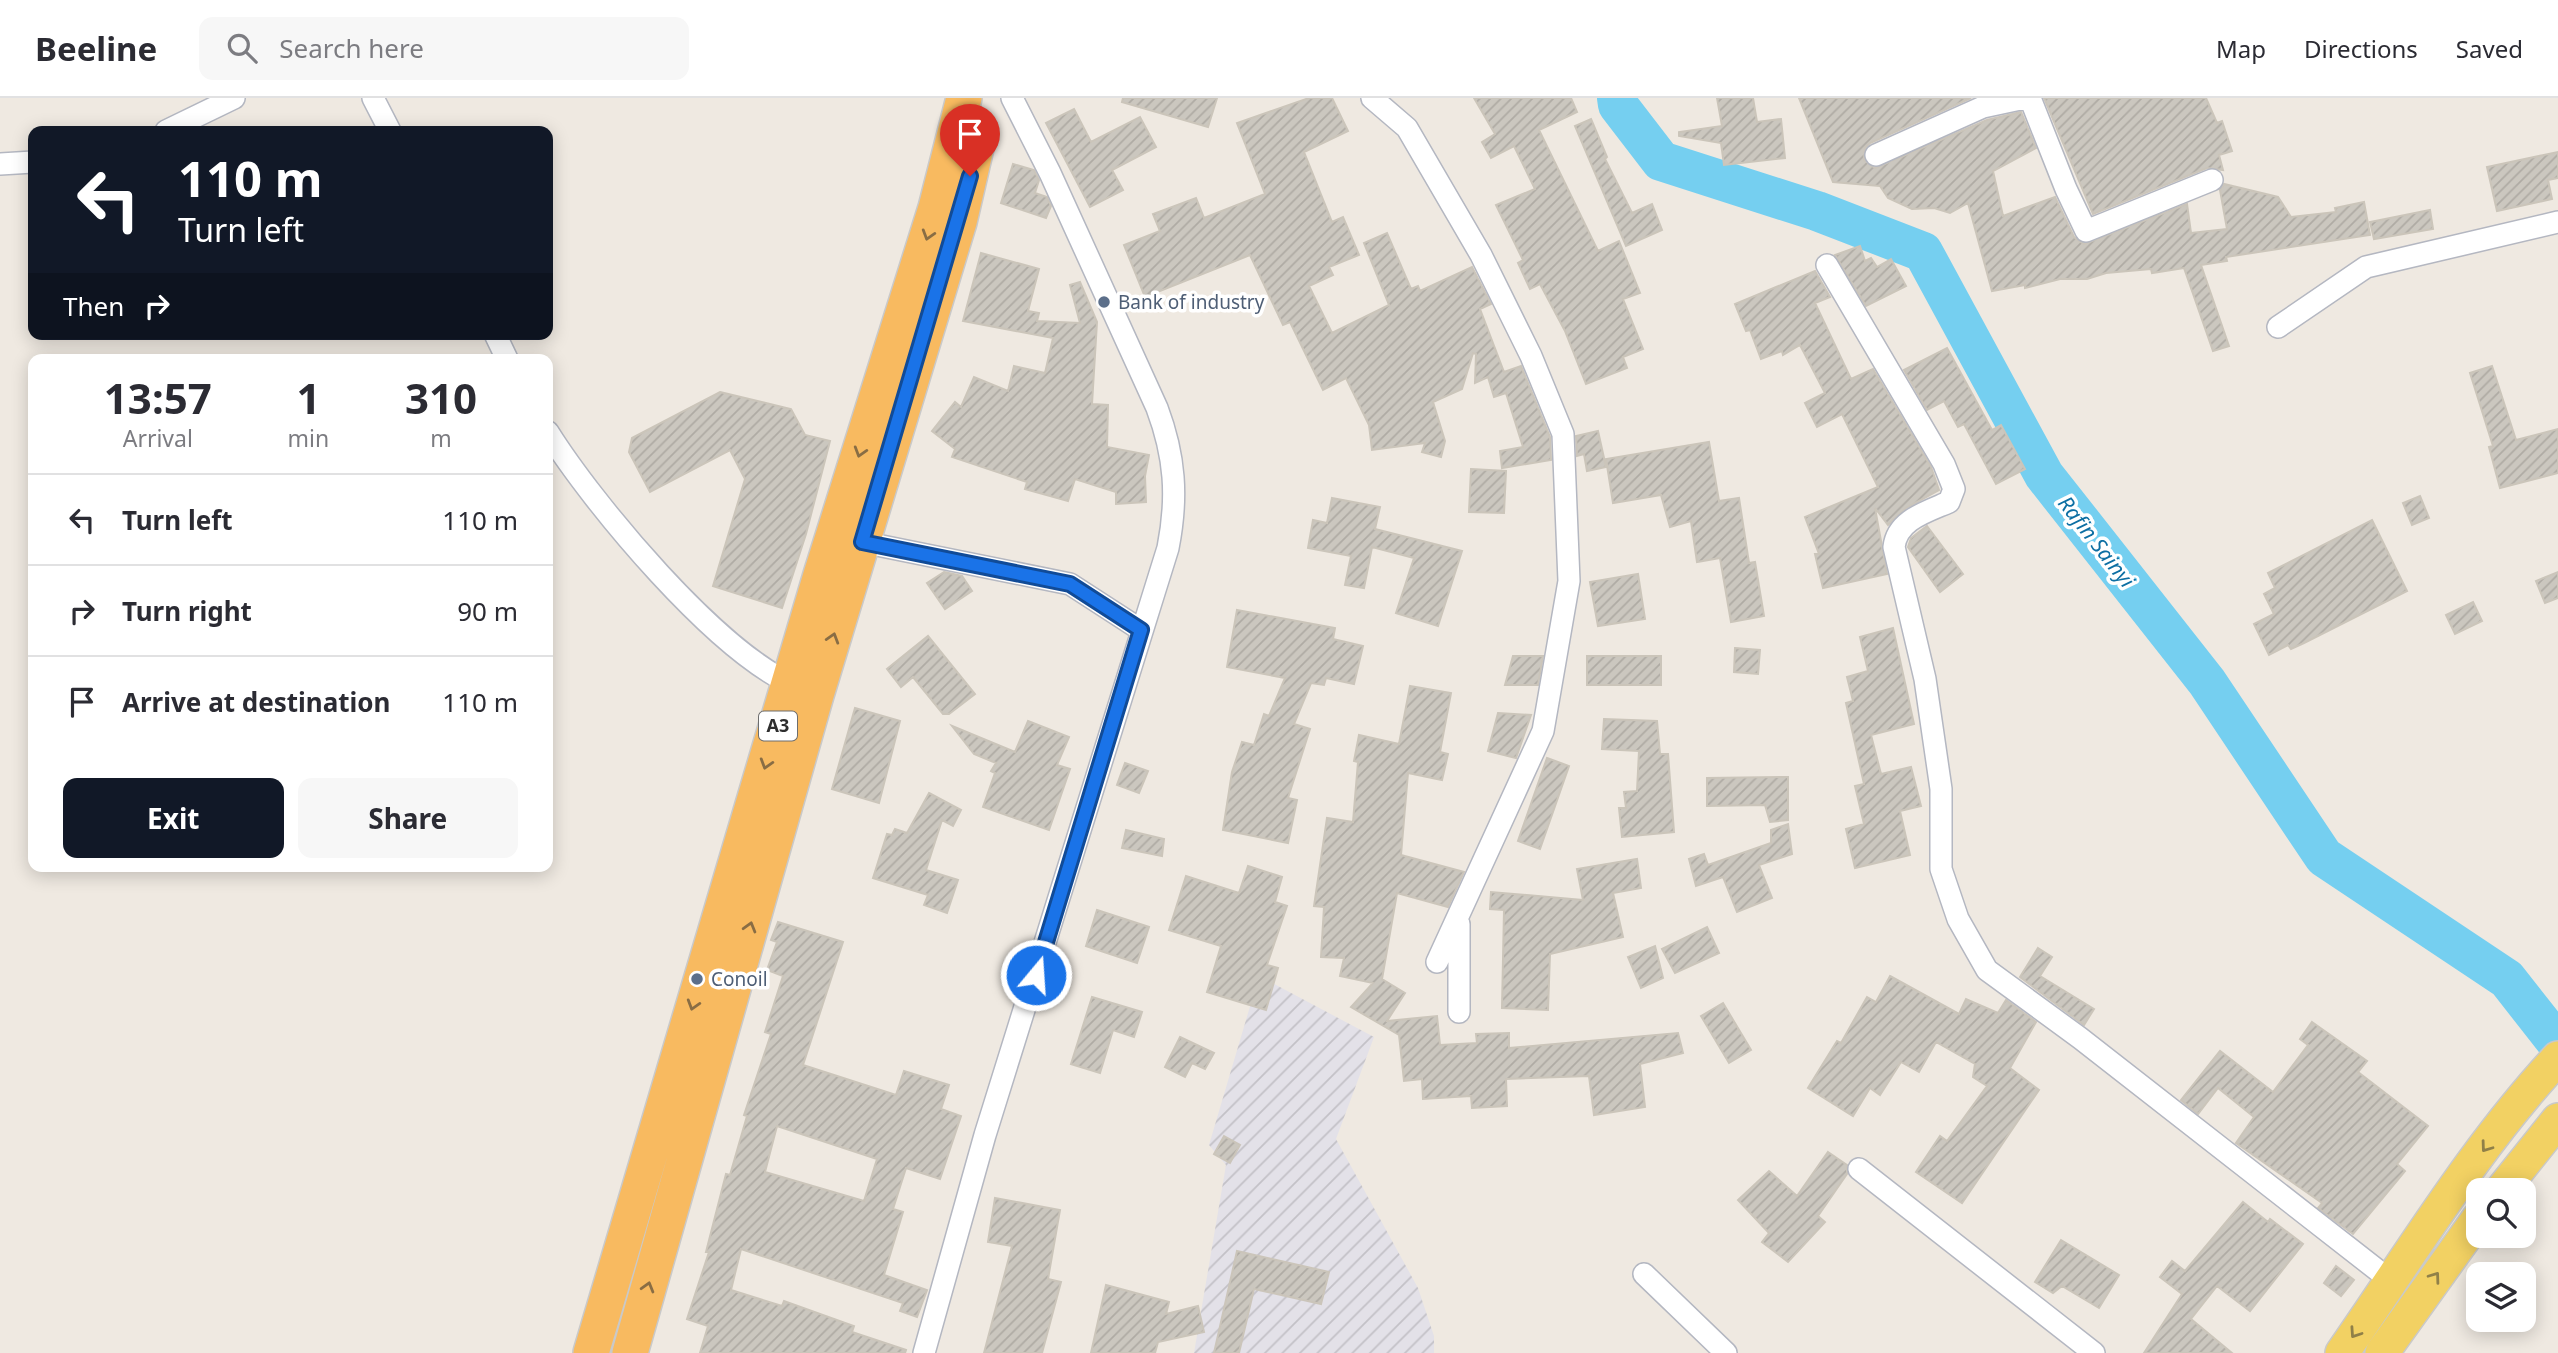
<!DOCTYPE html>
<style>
:root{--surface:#fff;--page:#f7f7f7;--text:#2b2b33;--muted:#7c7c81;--line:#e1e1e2;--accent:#111827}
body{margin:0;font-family:"Noto Sans",sans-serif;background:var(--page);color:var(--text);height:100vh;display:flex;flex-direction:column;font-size:26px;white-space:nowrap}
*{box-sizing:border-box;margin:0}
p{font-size:23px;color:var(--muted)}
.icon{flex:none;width:38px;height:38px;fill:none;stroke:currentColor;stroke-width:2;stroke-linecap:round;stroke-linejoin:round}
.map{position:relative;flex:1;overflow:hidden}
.sheet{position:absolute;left:28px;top:256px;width:525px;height:518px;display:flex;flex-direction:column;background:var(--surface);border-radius:14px;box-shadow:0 4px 18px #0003}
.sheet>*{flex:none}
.guide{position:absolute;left:28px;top:28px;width:525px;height:214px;border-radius:14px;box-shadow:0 4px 18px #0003;background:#111827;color:#fff;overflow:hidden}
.buttons{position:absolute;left:2466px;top:1080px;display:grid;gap:14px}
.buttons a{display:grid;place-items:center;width:70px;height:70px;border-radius:14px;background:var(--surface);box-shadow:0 4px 18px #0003;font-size:35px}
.pin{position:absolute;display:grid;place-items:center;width:60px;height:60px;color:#fff;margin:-72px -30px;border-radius:50% 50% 50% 0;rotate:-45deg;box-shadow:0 0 7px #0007}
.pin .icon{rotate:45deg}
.me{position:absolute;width:77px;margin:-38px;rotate:18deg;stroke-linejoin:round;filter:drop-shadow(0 0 5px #0008)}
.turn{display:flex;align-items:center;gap:24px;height:147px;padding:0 35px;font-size:32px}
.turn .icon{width:91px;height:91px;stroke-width:2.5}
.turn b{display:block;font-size:49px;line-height:60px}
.then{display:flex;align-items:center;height:66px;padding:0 35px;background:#0003;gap:14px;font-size:26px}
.eta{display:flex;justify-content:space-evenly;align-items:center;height:119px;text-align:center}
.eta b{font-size:42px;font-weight:700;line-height:49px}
.button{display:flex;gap:14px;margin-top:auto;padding:14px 35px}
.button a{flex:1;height:80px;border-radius:14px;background:var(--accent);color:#fff;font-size:28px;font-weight:700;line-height:80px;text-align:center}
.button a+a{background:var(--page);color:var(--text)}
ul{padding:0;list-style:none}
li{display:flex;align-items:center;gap:21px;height:91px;padding:0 35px;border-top:2px solid var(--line)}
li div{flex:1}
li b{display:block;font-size:26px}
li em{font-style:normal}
header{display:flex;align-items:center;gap:42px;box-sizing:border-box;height:98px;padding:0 35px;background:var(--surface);border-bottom:2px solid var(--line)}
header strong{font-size:33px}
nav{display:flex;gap:38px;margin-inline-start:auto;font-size:24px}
.search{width:490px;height:63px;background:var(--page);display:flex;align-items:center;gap:18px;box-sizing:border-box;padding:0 24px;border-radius:14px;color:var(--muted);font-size:26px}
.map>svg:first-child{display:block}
.industrial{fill:url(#industrial-furrows)}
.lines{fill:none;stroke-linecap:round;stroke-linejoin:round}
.river{stroke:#75cff0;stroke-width:40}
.building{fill:url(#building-hatch);stroke:#cbc5ba;stroke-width:2;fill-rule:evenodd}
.minor-casing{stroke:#b4b7c1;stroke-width:24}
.primary-casing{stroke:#c9c9c9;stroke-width:36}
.trunk-casing{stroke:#c9c9c9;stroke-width:38}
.minor{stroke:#fff;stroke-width:21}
.primary{stroke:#f2d163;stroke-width:33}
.trunk{stroke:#f8ba60;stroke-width:35}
.oneway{stroke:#896d44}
.oneway2{stroke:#908048}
.route-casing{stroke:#114b97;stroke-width:18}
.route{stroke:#1a73e8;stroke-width:12}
.service-dot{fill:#5c6f8a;stroke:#fff;stroke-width:2.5}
.labels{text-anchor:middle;stroke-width:7;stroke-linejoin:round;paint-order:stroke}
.shield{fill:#fff;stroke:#6d6d6d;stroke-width:2}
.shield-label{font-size:18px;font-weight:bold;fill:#2e2e2e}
.service-label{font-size:19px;fill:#4e5e75;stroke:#fff;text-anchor:start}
.water-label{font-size:21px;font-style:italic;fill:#0d6fa3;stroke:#fff}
</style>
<header>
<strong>Beeline</strong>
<div class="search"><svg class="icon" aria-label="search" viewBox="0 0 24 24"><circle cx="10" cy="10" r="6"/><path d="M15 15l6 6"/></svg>Search here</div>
<nav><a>Map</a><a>Directions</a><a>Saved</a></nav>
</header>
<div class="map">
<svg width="2558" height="1255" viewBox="0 0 2558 1255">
<defs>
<pattern id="industrial-furrows" width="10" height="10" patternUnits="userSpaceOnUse" patternTransform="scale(1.75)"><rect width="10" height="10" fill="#e3e1e8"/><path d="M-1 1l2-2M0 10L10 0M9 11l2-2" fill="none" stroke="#c3c1c7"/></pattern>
<pattern id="building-hatch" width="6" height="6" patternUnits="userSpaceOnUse" patternTransform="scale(1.75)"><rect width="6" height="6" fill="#cbc7bf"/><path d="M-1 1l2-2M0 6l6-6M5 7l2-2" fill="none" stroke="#afaba4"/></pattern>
</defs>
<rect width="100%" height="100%" fill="#efe9e1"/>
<!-- industrial -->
<path class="industrial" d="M1259,878L1374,939L1336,1041L1418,1190L1434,1238V1255H1194L1226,1067L1209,1047Z"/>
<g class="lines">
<!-- river -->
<path class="river" d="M1617,0L1618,7L1661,63L1817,113L1923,154L2044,377L2207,584L2324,759L2507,881L2558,946"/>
</g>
<!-- building -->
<path class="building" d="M1123,0H1217L1208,29L1122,4Z
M1309,0H1332L1348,33L1304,54L1332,124L1343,119L1359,157L1329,169L1333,177L1309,188L1332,235L1389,207L1364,145L1387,135L1411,191L1418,188L1420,193L1472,169L1491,206L1480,211L1504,274L1521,268L1550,339L1551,362L1502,370L1500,353L1523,349L1506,295L1494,299L1488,279L1475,285L1476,256L1473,255L1462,291L1433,304L1445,343L1441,359L1422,354L1425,345L1372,352L1369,327L1346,280L1323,292L1290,224L1283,227L1250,157L1145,199L1124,147L1160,133L1153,116L1196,100L1204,120L1265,96L1237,25Z
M1474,0H1571L1577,14L1539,32L1598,153L1619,143L1640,195L1623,201L1643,251L1623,259L1627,270L1586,286L1565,233L1540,186L1530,191L1518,165L1523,162L1496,107L1535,91L1514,48L1491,60L1482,44L1495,36Z
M1717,0H1753L1757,24L1781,21L1785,60L1724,67L1721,45L1679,38V34L1722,28Z
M1799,0H1971L1870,45L1865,50L1864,62L1875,70L1987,22L2021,14L2036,50L1993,73L2003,118L2055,99L2074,139L2084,146L2187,106L2191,135L2227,131L2220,92L2224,86L2278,99L2291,119L2336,114L2335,110L2364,104L2370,137L2226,159L2227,163L2201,167L2229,248L2213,253L2184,170L2152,175L2151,171L2106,175L2087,181H2060L2025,190V187L1992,193L1968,105L1950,115L1934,110L1912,111L1888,100L1880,88L1833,84Z
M2044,0H2206L2217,25L2222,23L2232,53L2219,57L2223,72L2207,70L2093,116Z
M1074,11L1091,44L1140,19L1156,49L1112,72L1123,92L1090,109L1046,25Z
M1591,21L1607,59L1605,61L1632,115L1652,106L1662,132L1626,148L1575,28Z
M2558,54V80L2548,82L2552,101L2497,113L2487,69Z
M1013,66L1034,72L1039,82L1035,95L1047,99L1051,108L1046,120L1001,105Z
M2430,112L2433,131L2374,141L2370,124Z
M1860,148L1865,163L1871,160L1877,169L1891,161L1906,188L1866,208L1835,157Z
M981,155L1039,171L1028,213L1039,215L1037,223L1080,225L1070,187L1080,184L1097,224L1092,306L1108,307L1107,349L1149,357L1145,378L1146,404L1116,406V394L1075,381L1068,403L1025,391L1027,384L952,359L955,351L932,333L955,304L961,309L974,279L1008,293L1014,268L1045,275L1053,240L963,223Z
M1815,173L1830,199L1815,205L1851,281L1873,271L1931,369L1939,392L1906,410L1888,427L1875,410L1887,476L1823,490L1815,456H1819L1805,419L1878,389L1842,316L1817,329L1805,305L1825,295L1800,247L1783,257L1782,253L1761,261L1750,232L1746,233L1735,206Z
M1947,250L1992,332L2001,327L2025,371L1996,386L1964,326L1958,329L1944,303L1927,312L1904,272Z
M2492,268L2516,342L2558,331V375L2500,390L2489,349L2493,348L2470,275Z
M720,294L791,311L805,337L830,343L806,436L782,510L713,488L745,381L730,352L650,394L629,354L632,340Z
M1598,333L1606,369L1587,373L1584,356L1577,358L1576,338Z
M1709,344L1719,403L1739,400L1749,465L1755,464L1764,518L1731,524L1720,460L1697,464L1691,423L1670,429L1661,397L1613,405L1606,361Z
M1471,371L1506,373L1504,415L1469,414Z
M2420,398L2429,420L2412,427L2403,405Z
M1332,400L1380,409L1375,431L1462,453L1438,528L1396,515L1414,460L1372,449L1364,490L1345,487L1351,458L1308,450L1313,422L1327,425Z
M2372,422L2407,493L2304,545L2291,551L2288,547L2269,557L2254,526L2274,516L2264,496L2275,490L2268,475Z
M1927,428L1963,476L1940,494L1908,449L1911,440Z
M944,474L962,478L972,493L945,511L927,485Z
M2558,474V500L2545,505L2536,483Z
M1638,476L1645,521L1598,528L1590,484Z
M2473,504L2482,523L2455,536L2446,517Z
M1237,512L1335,530L1333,541L1363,548L1354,586L1326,580L1324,587L1311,585L1294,626L1310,631L1288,700L1297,702L1288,745L1223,732L1232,674L1242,644L1254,647L1264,616L1269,618L1285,580L1227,569Z
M1893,530L1914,626L1871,637L1881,676L1911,669L1921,708L1900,713L1910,757L1855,770L1846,731L1864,726L1855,688L1864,686L1846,605L1853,603L1847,579L1868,573L1860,539Z
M928,538L975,596L949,616H943L913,579L901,589L887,571Z
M1735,550L1760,552L1758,576L1734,574Z
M1513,558H1543L1538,587H1505Z
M1587,558H1661V587H1587Z
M1410,588L1451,595L1440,654L1448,656L1442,682L1408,675L1401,757L1464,774L1448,809L1397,795L1382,881L1405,895L1387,923L1437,918L1440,947L1477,945L1476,936L1509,935V950L1678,935L1683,955L1640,966L1645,1009L1594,1017L1589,978L1506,981L1507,1008L1472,1010L1471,998L1423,1001L1422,981L1404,983L1399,937L1351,909L1373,885L1340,878L1344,860L1321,859L1324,809L1314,808L1327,720L1353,724L1358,664L1354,663L1359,637L1399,646Z
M855,610L900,623L879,705L832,691Z
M1498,615L1531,617L1516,660L1488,653Z
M1604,621L1657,623L1660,656H1668L1674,734L1622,739L1619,710H1626L1624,694L1637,693L1639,653L1602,651Z
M1028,623L1069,639L1057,667L1070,671L1049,732L983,709L995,675L991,673L996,665L974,656L952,628L1015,654Z
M1547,660L1569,668L1540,751L1518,743Z
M1125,665L1148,673L1139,695L1117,687Z
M1788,679V722L1770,724L1765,707L1707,708V680Z
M929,695L961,712L953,728L942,722L926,772L958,782L947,815L924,807L928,797L873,780L887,736L892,737L895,731L907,735Z
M1788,726L1792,756L1759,767L1772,800L1737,814L1723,779L1696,788L1689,761L1704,756L1708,767L1771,745V732Z
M1126,732L1164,741L1162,758L1122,750Z
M1637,761L1641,790L1613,795L1623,839L1550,856L1548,912L1502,910L1504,812L1490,811L1491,794L1583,802L1577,771Z
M1248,768L1282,779L1275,804L1287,808L1267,867L1278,870L1266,912L1207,894L1221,848L1169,832L1186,778L1239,795Z
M1097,812L1149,829L1137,865L1086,848Z
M778,824L843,844L803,967L896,997L904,973L949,987L941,1011L961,1018L940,1081L906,1070L893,1111L903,1114L884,1177L927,1192L917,1219L900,1213L903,1205L741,1151L731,1192L782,1208L784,1203L854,1228L852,1234L906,1252L905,1255H700L708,1228L687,1221L709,1154H706L726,1076L730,1077L747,1018L744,1017L771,936L765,934L783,878L767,872L777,844L771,842ZM777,1028L877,1061L864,1103L765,1074Z
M1707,829L1719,855L1675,875L1662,851Z
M1655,848L1663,880L1641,890L1628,859Z
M2038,850L2052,859L2040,878L2094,911L2084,927L2020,879Z
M1890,878L1959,916L1966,901L1998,915L2006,902L2036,924L2010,970L2039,992L1962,1105L1916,1074L1940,1038L1947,1043L1987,988L1973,979L1975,966L1936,944L1919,974L1901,964L1880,997L1870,990L1853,1018L1808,990L1837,943L1841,945L1867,899L1876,904Z
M1092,899L1142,914L1134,939L1113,932L1100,975L1071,966Z
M1723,905L1751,952L1729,965L1701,918Z
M2312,924L2367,963L2358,974L2428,1028L2397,1066L2405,1073L2353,1136L2318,1110L2322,1105L2236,1045L2254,1019L2218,990L2198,1016L2181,1002L2220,953L2273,994L2308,947L2300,941Z
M1180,939L1214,955L1205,971L1192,965L1185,979L1165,969Z
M1224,1038L1240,1047L1230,1065L1214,1056Z
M1828,1054L1847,1067V1076L1818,1118L1825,1124L1788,1164L1762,1144L1769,1135L1738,1102L1769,1073L1797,1098Z
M995,1100L1060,1112L1048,1181L1061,1184L1042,1255H984L1012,1148L988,1144Z
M2243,1104L2268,1124L2270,1121L2303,1146L2250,1213L2217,1188L2191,1221L2232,1255H2144L2182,1196L2160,1179L2172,1163L2185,1173Z
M2061,1142L2119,1177L2099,1210L2062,1188L2053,1195L2035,1184Z
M1237,1153L1329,1174L1321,1206L1254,1191L1239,1255H1214Z
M2336,1168L2354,1182L2341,1198L2324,1185Z
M1106,1187L1169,1204L1166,1216L1198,1208L1204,1234L1158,1244L1155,1255H1091Z"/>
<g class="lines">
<!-- minor casing -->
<g class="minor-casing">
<path id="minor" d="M373,0L390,33
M1372,0L1407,30L1481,157L1531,258L1563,336L1569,483L1543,633L1437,864
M2030,0L2066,91L2086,133L2212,82
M166,33L234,0
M1876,57L1983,9L2025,0
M0,66L33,64
M1827,167L1944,366L1954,391L1949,404C1926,414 1897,422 1894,449L1925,581L1941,691V771L1958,821L1987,872L2080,940L2390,1182
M2278,229L2366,169L2558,124
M495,236L507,261
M548,334C593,406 718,556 796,588
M862,444L1070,486L1141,532
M1459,826V914
M1859,1071L2094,1255
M1644,1176L1726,1255
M924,1255L985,1037L1168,450C1178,399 1175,358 1157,310L1050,75L1012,0"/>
</g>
<!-- primary casing -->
<g class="primary-casing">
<path id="primary" d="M2502,1092L2558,1022
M2342,1255C2411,1156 2475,1049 2558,960
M2382,1255L2478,1121"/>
</g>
<!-- trunk casing -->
<g class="trunk-casing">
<path id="trunk" d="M591,1255L821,477L936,110L964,0
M630,1255L816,597L959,124L978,41"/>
</g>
<!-- minor -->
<use href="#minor" class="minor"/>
<!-- primary -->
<use href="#primary" class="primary"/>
<!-- trunk -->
<use href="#trunk" class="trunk"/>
</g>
<!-- one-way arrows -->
<defs><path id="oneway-chevron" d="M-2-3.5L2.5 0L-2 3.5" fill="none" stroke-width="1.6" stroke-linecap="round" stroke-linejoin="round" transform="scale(1.75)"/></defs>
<g class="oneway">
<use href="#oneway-chevron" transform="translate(928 137) rotate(107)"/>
<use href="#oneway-chevron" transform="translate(860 354) rotate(107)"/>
<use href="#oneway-chevron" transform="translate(833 540) rotate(-73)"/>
<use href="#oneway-chevron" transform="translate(766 666) rotate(107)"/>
<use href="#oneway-chevron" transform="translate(750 829) rotate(-74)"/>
<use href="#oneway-chevron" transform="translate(693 907) rotate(107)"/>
<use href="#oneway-chevron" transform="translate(648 1189) rotate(-74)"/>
</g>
<g class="oneway2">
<use href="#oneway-chevron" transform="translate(2486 1049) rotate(126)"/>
<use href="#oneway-chevron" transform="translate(2435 1179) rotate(-54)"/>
<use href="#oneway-chevron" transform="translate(2355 1235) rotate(124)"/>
</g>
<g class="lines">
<!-- route casing -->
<g class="route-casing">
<path id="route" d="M970,78L862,444L1070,486L1141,532L1036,877"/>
</g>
<!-- route -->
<use href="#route" class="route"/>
</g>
<!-- markers -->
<g class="service-dot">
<circle cx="1104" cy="204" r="7"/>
<circle cx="697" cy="881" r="7"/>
</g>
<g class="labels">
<!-- shield labels -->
<rect class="shield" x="759" y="613.5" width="38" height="29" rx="5"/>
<g class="shield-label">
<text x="778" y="634">A3</text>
</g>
<!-- service labels -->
<g class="service-label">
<text x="1118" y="211">Bank of industry</text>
<text x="711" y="888">Conoil</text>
</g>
<!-- water labels -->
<g class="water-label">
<text transform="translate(2096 444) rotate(52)" y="7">Rafin Sainyi</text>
</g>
</g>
</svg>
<div class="buttons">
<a><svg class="icon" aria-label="search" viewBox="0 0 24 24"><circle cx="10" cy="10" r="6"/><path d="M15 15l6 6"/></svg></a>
<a><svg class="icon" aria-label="layers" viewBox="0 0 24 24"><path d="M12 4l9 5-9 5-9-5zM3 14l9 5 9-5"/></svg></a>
</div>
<div class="pin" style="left:970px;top:78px;background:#d93025"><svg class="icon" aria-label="arrive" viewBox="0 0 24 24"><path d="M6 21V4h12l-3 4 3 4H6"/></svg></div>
<svg class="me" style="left:1036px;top:877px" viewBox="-20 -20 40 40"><circle r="17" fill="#1a73e8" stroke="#fff" stroke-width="3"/><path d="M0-11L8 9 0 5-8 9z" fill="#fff"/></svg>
<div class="guide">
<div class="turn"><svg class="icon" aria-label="left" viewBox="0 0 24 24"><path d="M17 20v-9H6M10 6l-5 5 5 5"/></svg><div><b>110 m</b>Turn left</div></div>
<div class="then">Then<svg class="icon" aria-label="right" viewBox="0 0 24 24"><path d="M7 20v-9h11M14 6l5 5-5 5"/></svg></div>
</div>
<section class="sheet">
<div class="eta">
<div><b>13:57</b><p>Arrival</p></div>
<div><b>1</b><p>min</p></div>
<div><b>310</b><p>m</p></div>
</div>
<ul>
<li><svg class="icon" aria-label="left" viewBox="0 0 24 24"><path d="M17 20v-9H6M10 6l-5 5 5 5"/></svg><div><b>Turn left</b></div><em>110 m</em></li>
<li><svg class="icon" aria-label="right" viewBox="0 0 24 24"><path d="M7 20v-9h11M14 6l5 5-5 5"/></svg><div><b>Turn right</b></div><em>90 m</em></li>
<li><svg class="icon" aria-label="arrive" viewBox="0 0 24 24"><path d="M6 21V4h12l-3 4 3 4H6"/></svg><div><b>Arrive at destination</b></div><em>110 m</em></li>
</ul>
<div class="button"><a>Exit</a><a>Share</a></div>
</section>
</div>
